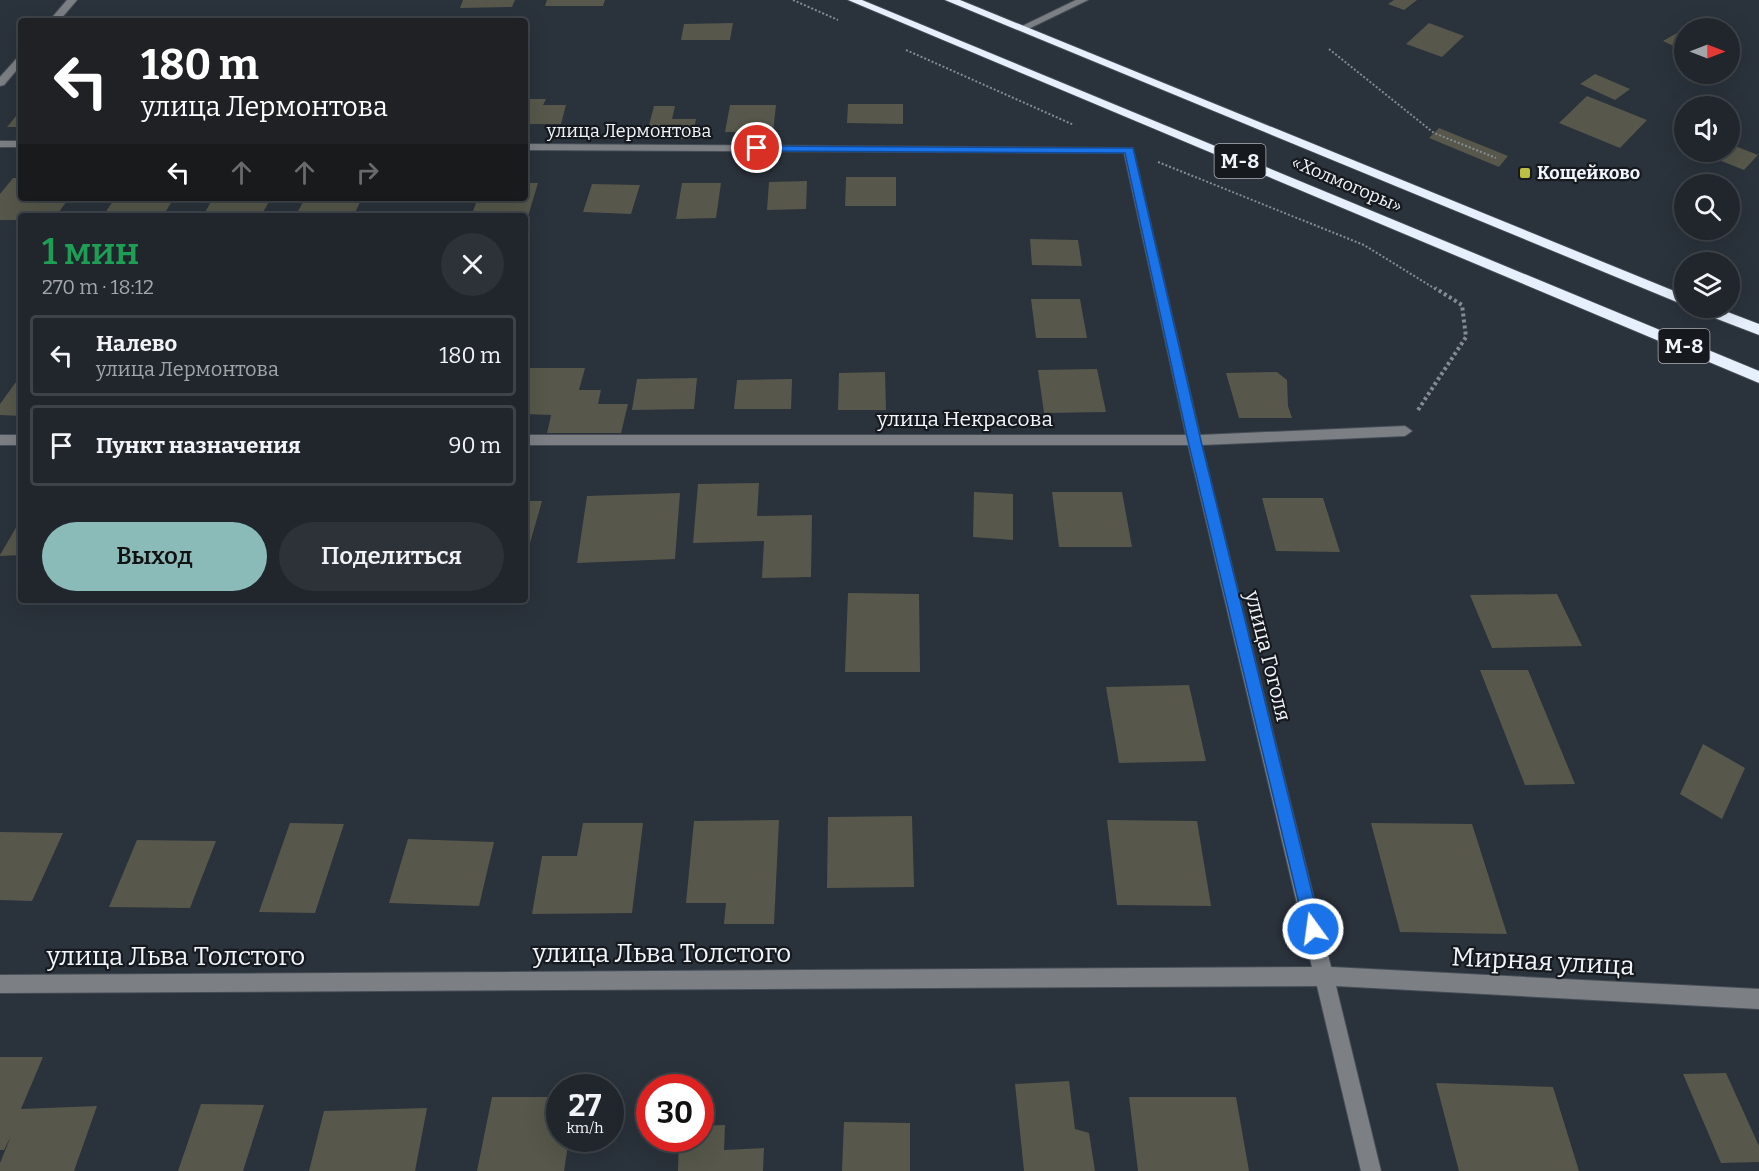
<!DOCTYPE html>
<html lang="ru">
<meta charset="utf-8">
<style>
:root{--surface:#20262c;--page:#2d3238;--text:#f1f3f6;--muted:#a2a5a9;--line:#3d4348;--accent:#8bbbb9}
body{margin:0;font-family:Bitter,serif;background:var(--page);color:var(--text);height:100vh;display:flex;flex-direction:column;font-size:22px;white-space:nowrap}
*{box-sizing:border-box;margin:0}
p{font-size:20px;color:var(--muted)}
.icon{flex:none;width:33px;height:33px;fill:none;stroke:currentColor;stroke-width:2;stroke-linecap:round;stroke-linejoin:round}
.map{position:relative;flex:1;overflow:hidden}
.side{position:absolute;left:18px;top:213px;width:510px;height:390px;display:flex;flex-direction:column;background:var(--surface);border-radius:6px;box-shadow:0 6px 24px #0002,0 0 0 2px var(--line)}
.side>*{flex:none}
.top-card{position:absolute;left:18px;top:18px;width:510px;height:183px;border-radius:6px;box-shadow:0 6px 24px #0002,0 0 0 2px var(--line);background:#202124;color:#fff;overflow:hidden}
.needle{width:39px;rotate:90deg}
.fabs{position:absolute;left:1674px;top:18px;display:grid;gap:12px}
.fabs a{display:grid;place-items:center;width:66px;height:66px;border-radius:50%;background:var(--surface);box-shadow:0 6px 24px #0002,0 0 0 2px var(--line);font-size:30px}
.speed{position:absolute;left:546px;top:1074px;display:flex;gap:12px;font-size:30px;font-weight:700;text-align:center}
.speed>*{display:grid;place-content:center;width:78px;height:78px;border-radius:50%;background:var(--surface);box-shadow:0 6px 24px #0002,0 0 0 2px var(--line);line-height:1}
.speed small{font-size:15px;font-weight:400}
.speed .limit{border:9px solid #d22;background:#fff;color:#111}
.pin{position:absolute;display:grid;place-items:center;width:51px;height:51px;color:#fff;margin:-26px;border:3px solid #fff;border-radius:50%;box-shadow:0 2px 6px #0007}
.me{position:absolute;width:66px;margin:-33px;rotate:346deg;stroke-linejoin:round;filter:drop-shadow(0 0 4px #0008)}
.turn{display:flex;align-items:center;gap:21px;height:126px;padding:0 24px;font-size:27px}
.turn .icon{width:78px;height:78px;stroke-width:2.5}
.turn b{display:block;font-size:42px;line-height:51px}
.lanes{display:flex;align-items:center;height:57px;padding:0 24px;background:#0003;justify-content:center;gap:30px;direction:ltr}
.lanes .off{opacity:.35}
.round{display:grid;place-items:center;flex:none;width:63px;height:63px;border-radius:32px;background:var(--page)}
.head{display:flex;align-items:center;justify-content:space-between;height:102px;padding:0 24px}
h1{font-size:36px;font-weight:600;line-height:45px;color:#1e9e55}
.primary-button{display:flex;gap:12px;margin-top:auto;padding:12px 24px}
.primary-button a{flex:1;height:69px;border-radius:36px;background:var(--accent);color:#111;font-size:24px;font-weight:600;line-height:69px;text-align:center}
.primary-button a+a{background:var(--page);color:var(--text)}
ul{padding:0;list-style:none}
li{display:flex;align-items:center;gap:18px;height:81px;margin:0 12px 9px;padding:0 12px;border:3px solid var(--line);border-radius:6px}
li div{flex:1}
li b{display:block;font-size:22px}
li em{font-style:normal}
.map>svg:first-child{display:block}
.building{fill:#57584b}
.lines{fill:none;stroke-linecap:round;stroke-linejoin:round}
.minor-casing{stroke:#464d56;stroke-width:2}
.highway-casing{stroke:#464d56;stroke-width:2}
.path-far1{stroke:#848b93;stroke-width:2;stroke-dasharray:2 2;stroke-linecap:butt}
.path{stroke:#848b93;stroke-width:4;stroke-dasharray:3 3;stroke-linecap:butt}
.minor{fill:#7c8085;fill-rule:evenodd}
.highway{fill:#e6f0fc;fill-rule:evenodd}
.route{fill:#1a73e8;stroke:#114b97;stroke-width:1.5}
.poi-dot{fill:#bdbf43;stroke:#16191d;stroke-width:2}
.labels{text-anchor:middle;stroke-width:4.5;stroke-linejoin:round;paint-order:stroke}
.far-street-label{font-size:18px;fill:#f0f5fc;stroke:#16191d}
.far-poi-label{font-size:18px;font-weight:bold;fill:#f0f5fc;stroke:#16191d;text-anchor:start}
.shield{fill:#16191d;stroke:#afb3b9;stroke-width:1.5}
.shield-label{font-size:20px;font-weight:bold;fill:#f0f5fc}
.street-label{font-size:21px;fill:#f0f5fc;stroke:#16191d}
.near-street-label{font-size:26px;fill:#f0f5fc;stroke:#16191d}
</style>
<div class="map">
<svg width="1759" height="1171" viewBox="0 0 1759 1171">
<rect width="100%" height="100%" fill="#2a323b"/>
<!-- building -->
<path class="building" d="M463,0H515L512,7L460,8Z
M547,0H605L603,6H545Z
M1394,0H1417L1404,10L1388,4Z
M94,18H133L131,21H92Z
M733,23L730,40H681L684,24Z
M1429,23L1464,36L1442,57L1406,44Z
M1677,33L1684,37V51L1663,41Z
M1595,74L1630,89L1615,100L1580,84Z
M1587,96L1647,120L1620,148L1559,123Z
M525,99H546L543,105H566L561,124H525Z
M848,104H903V124L847,123Z
M730,105H776L773,132H725Z
M654,106H675L672,119H696L692,139H668L670,129H648Z
M21,110V127H7Z
M1439,128L1508,156L1499,167L1429,138Z
M1730,144L1758,155L1744,170L1699,152H1730Z
M846,177H896V206H845Z
M13,178H21V198H69L56,216H21V220H0V194Z
M807,181L806,209L767,210L769,182Z
M525,183H538L526,223L525,216H471L478,198H525Z
M682,183H721L716,218L676,219Z
M592,184L640,185L631,214L583,212Z
M115,198H174L163,216H103Z
M213,198H271L261,216H203Z
M305,198H362L354,215H296Z
M1030,239L1078,240L1082,266L1032,265Z
M1031,299H1080L1087,338H1036Z
M529,368H585L579,390H601L598,404H628L621,433H547L551,415L525,414V383Z
M1097,369L1106,412L1044,413L1038,370Z
M885,372L886,410H838L839,373Z
M1277,372L1287,380L1288,406L1292,418H1239L1226,373Z
M21,375V416L0,415V404Z
M697,378L694,409L632,410L637,379Z
M792,379L791,409H734L737,380Z
M759,483L757,516L812,515L811,577L762,578L764,541L693,543L698,484Z
M974,492L1013,494V540L973,537Z
M1052,492H1122L1132,547H1059Z
M680,493L675,559L577,563L587,496Z
M1262,498H1323L1340,552L1276,551Z
M525,501H542L530,543H525Z
M21,519V555L0,556V555Z
M848,593L919,594L920,672H845Z
M1557,594L1582,646L1492,648L1470,595Z
M1480,670H1528L1575,784L1525,785Z
M1189,685L1206,761L1119,763L1106,687Z
M1703,744L1745,768L1722,819L1680,794Z
M912,816L914,887L827,888L828,817Z
M779,820L774,924H724L726,903H686L694,821Z
M1107,820L1197,821L1211,906L1117,905Z
M290,823L344,824L315,913L259,912Z
M583,823H643L632,913L532,914L542,856H577Z
M1371,823L1472,824L1507,934L1400,932Z
M0,832L63,833L32,901L0,900Z
M408,839L494,842L479,906L389,903Z
M137,840L216,841L190,908L109,907Z
M0,1057H43L21,1109L97,1106L74,1171H0V1163L11,1136L4,1150H0Z
M1726,1073L1759,1146V1162L1721,1163L1683,1074Z
M1069,1081L1075,1129L1089,1133L1095,1171H1024L1015,1084Z
M1436,1083L1553,1087L1579,1171H1459Z
M492,1097H560V1138H569L564,1171H477Z
M1129,1097H1236L1249,1171H1138Z
M201,1104L264,1105L243,1171H178Z
M427,1108L415,1171H309L324,1111Z
M844,1122L910,1123V1171H842Z
M725,1125L724,1150L764,1148L763,1171H678L679,1138H700V1126Z"/>
<g class="lines">
<!-- minor casing -->
<g class="minor-casing">
<path id="minor" d="M67,0H77L59,21H49Z
M1076,0H1088L1024,31L1016,29Z
M21,56V65L4,85L0,86V77L18,57Z
M0,141H21V147H0Z
M525,144L1133,148L1200,435L1405,426L1412,431L1405,436L1202,445L1331,967L1759,989V1009L1336,986L1381,1171H1361L1317,986L0,993V975L1312,967L1188,445H525V435H1186L1124,153L525,150Z
M0,435H21V445H0Z"/>
</g>
<!-- highway casing -->
<g class="highway-casing">
<path id="highway" d="M848,0H862L1759,371V383Z
M945,0H960L1684,295V305Z
M1697,308H1717L1759,324V335L1699,312Z"/>
</g>
<!-- path-far1 -->
<path class="path-far1" d="M793,0L838,20
M1329,49L1434,133L1496,158
M906,50L1074,125
M1158,162L1364,245L1437,290"/>
<!-- path -->
<path class="path" d="M1418,410L1466,337L1462,305L1435,288"/>
<!-- minor -->
<use href="#minor" class="minor"/>
<!-- highway -->
<use href="#highway" class="highway"/>
</g>
<!-- route -->
<path class="route" d="M754,146L1133,148L1201,441L1321,929L1319,935L1313,938L1307,935L1305,929L1188,441L1125,153L757,151L754,150Z"/>
<!-- markers -->
<rect class="poi-dot" x="1519" y="167" width="12" height="12" rx="3"/>
<g class="labels">
<!-- far-street labels -->
<g class="far-street-label">
<text x="629" y="137">улица Лермонтова</text>
<text transform="translate(1347 184) rotate(23)" y="6">«Холмогоры»</text>
</g>
<!-- far-poi labels -->
<g class="far-poi-label">
<text x="1537" y="179">Кощейково</text>
</g>
<!-- shield labels -->
<g class="shield">
<rect x="1214.5" y="144" width="51" height="34" rx="4.5"/>
<rect x="1658.5" y="329" width="51" height="34" rx="4.5"/>
</g>
<g class="shield-label">
<text x="1240" y="168">М-8</text>
<text x="1684" y="353">М-8</text>
</g>
<!-- street labels -->
<g class="street-label">
<text x="965" y="426">улица Некрасова</text>
<text transform="translate(1268 656) rotate(76)" y="7">улица Гоголя</text>
</g>
<!-- near-street labels -->
<g class="near-street-label">
<text x="662" y="962">улица Льва Толстого</text>
<text x="176" y="965">улица Льва Толстого</text>
<text transform="translate(1543 961) rotate(3)" y="9">Мирная улица</text>
</g>
</g>
</svg>
<div class="fabs">
<a><svg class="needle" viewBox="-14 -14 28 28"><path d="M0-13l5 13h-10z" fill="#e53935"/><path d="M0 13l5-13h-10z" fill="#a2a5a9"/></svg></a>
<a><svg class="icon" aria-label="sound" viewBox="0 0 24 24"><path d="M4 9h4l5-4v14l-5-4H4zM17 9q2 3 0 6"/></svg></a>
<a><svg class="icon" aria-label="search" viewBox="0 0 24 24"><circle cx="10" cy="10" r="6"/><path d="M15 15l6 6"/></svg></a>
<a><svg class="icon" aria-label="layers" viewBox="0 0 24 24"><path d="M12 4l9 5-9 5-9-5zM3 14l9 5 9-5"/></svg></a>
</div>
<div class="speed"><div>27<small>km/h</small></div><div class="limit">30</div></div>
<div class="pin" style="left:757px;top:148px;background:#d93025"><svg class="icon" aria-label="arrive" viewBox="0 0 24 24"><path d="M6 21V4h12l-3 4 3 4H6"/></svg></div>
<svg class="me" style="left:1313px;top:929px" viewBox="-20 -20 40 40"><circle r="17" fill="#1a73e8" stroke="#fff" stroke-width="3"/><path d="M0-11L8 9 0 5-8 9z" fill="#fff"/></svg>
<div class="top-card">
<div class="turn"><svg class="icon" aria-label="left" viewBox="0 0 24 24"><path d="M17 20v-9H6M10 6l-5 5 5 5"/></svg><div><b>180 m</b>улица Лермонтова</div></div>
<div class="lanes"><svg class="icon" aria-label="left" viewBox="0 0 24 24"><path d="M17 20v-9H6M10 6l-5 5 5 5"/></svg><svg class="icon off" aria-label="ahead" viewBox="0 0 24 24"><path d="M12 20V5M6 11l6-6 6 6"/></svg><svg class="icon off" aria-label="ahead" viewBox="0 0 24 24"><path d="M12 20V5M6 11l6-6 6 6"/></svg><svg class="icon off" aria-label="right" viewBox="0 0 24 24"><path d="M7 20v-9h11M14 6l5 5-5 5"/></svg></div>
</div>
<section class="side">
<div class="head"><div><h1>1 мин</h1><p>270 m · 18:12</p></div><a class="round"><svg class="icon" aria-label="close" viewBox="0 0 24 24"><path d="M6 6l12 12M18 6L6 18"/></svg></a></div>
<ul>
<li><svg class="icon" aria-label="left" viewBox="0 0 24 24"><path d="M17 20v-9H6M10 6l-5 5 5 5"/></svg><div><b>Налево</b><p>улица Лермонтова</p></div><em>180 m</em></li>
<li><svg class="icon" aria-label="arrive" viewBox="0 0 24 24"><path d="M6 21V4h12l-3 4 3 4H6"/></svg><div><b>Пункт назначения</b></div><em>90 m</em></li>
</ul>
<div class="primary-button"><a>Выход</a><a>Поделиться</a></div>
</section>
</div>
